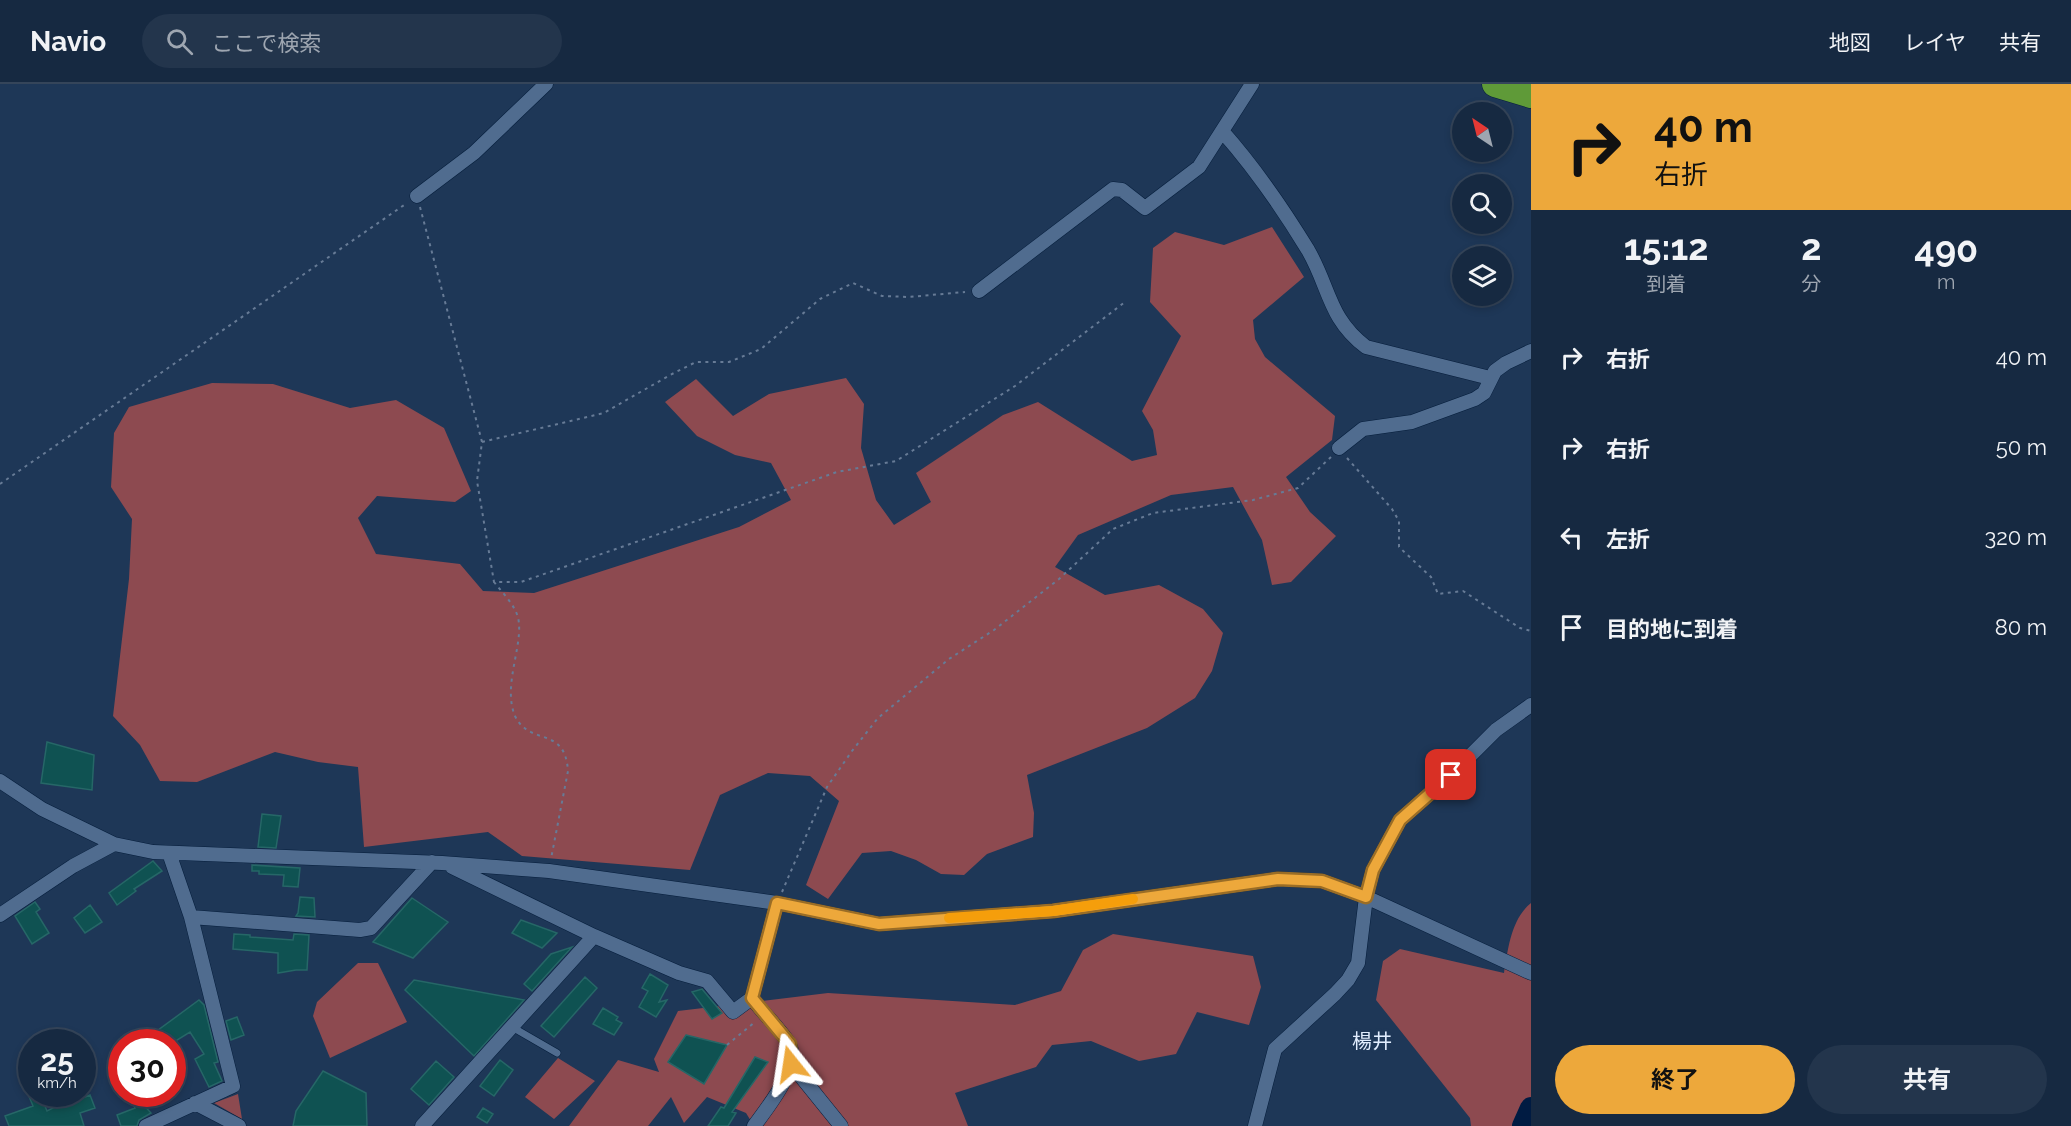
<!DOCTYPE html>
<html lang="ja">
<meta charset="utf-8">
<style>
:root{--surface:#162941;--page:#23354c;--text:#f1f3f6;--muted:#9ea6b1;--line:#35455a;--accent:#eda83b}
body{margin:0;font-family:Raleway,"Noto Sans JP",sans-serif;background:var(--page);color:var(--text);height:100vh;display:flex;flex-direction:column;font-size:22px;white-space:nowrap}
*{box-sizing:border-box;margin:0}
p{font-size:20px;color:var(--muted)}
.icon{flex:none;width:33px;height:33px;fill:none;stroke:currentColor;stroke-width:2;stroke-linecap:round;stroke-linejoin:round}
.map{position:relative;flex:1;overflow:hidden}
.panel{display:flex;flex-direction:column;background:var(--surface);width:540px}
.panel>*{flex:none}
.top-card{background:#eda83b;color:#111;overflow:hidden}
.needle{width:39px;rotate:325deg}
.buttons{position:absolute;left:1452px;top:18px;display:grid;gap:12px}
.buttons a{display:grid;place-items:center;width:60px;height:60px;border-radius:50%;background:var(--surface);box-shadow:0 3px 9px #0003,0 0 0 2px var(--line);font-size:30px}
.speed{position:absolute;left:18px;top:945px;display:flex;gap:12px;font-size:30px;font-weight:700;text-align:center}
.speed>*{display:grid;place-content:center;width:78px;height:78px;border-radius:50%;background:var(--surface);box-shadow:0 3px 9px #0003,0 0 0 2px var(--line);line-height:1}
.speed small{font-size:15px;font-weight:400}
.speed .limit{border:9px solid #d22;background:#fff;color:#111}
.pin{position:absolute;display:grid;place-items:center;width:51px;height:51px;color:#fff;margin:-26px;border-radius:12px;box-shadow:0 3px 9px #0006}
.me{position:absolute;width:66px;margin:-33px;rotate:345deg;stroke-linejoin:round;filter:drop-shadow(0 0 4px #0008)}
.turn{display:flex;align-items:center;gap:21px;height:126px;padding:0 24px;font-size:27px}
.turn .icon{width:78px;height:78px;stroke-width:2.5}
.turn b{display:block;font-size:42px;line-height:51px}
.eta{display:flex;justify-content:space-evenly;align-items:center;height:102px;text-align:center}
.eta b{font-size:36px;font-weight:700;line-height:42px}
.cta{display:flex;gap:12px;margin-top:auto;padding:12px 24px}
.cta a{flex:1;height:69px;border-radius:36px;background:var(--accent);color:#111;font-size:24px;font-weight:700;line-height:69px;text-align:center}
.cta a+a{background:var(--page);color:var(--text)}
ul{padding:0;list-style:none}
li{display:flex;align-items:center;gap:18px;height:90px;padding:0 24px}
li div{flex:1}
li b{display:block;font-size:22px}
li em{font-style:normal}
header{display:flex;align-items:center;gap:36px;box-sizing:border-box;height:84px;padding:0 30px;background:var(--surface);border-bottom:2px solid var(--line)}
header strong{font-size:28px}
nav{display:flex;gap:33px;margin-inline-start:auto;font-size:21px}
.search{width:420px;height:54px;background:var(--page);display:flex;align-items:center;gap:15px;box-sizing:border-box;padding:0 21px;border-radius:33px;color:var(--muted);font-size:22px}
main{display:flex;flex:1;min-height:0}
.map>svg:first-child{display:block}
.green{fill:#8d4a50}
.lines{fill:none;stroke-linecap:round;stroke-linejoin:round}
.river{stroke:#001b42;stroke-width:22}
.building{fill:#0f5252;stroke:#266767;stroke-width:1.5}
.lane-casing{stroke:#051d3b;stroke-width:8}
.street-casing{stroke:#051d3b;stroke-width:15}
.highway-casing{stroke:#051d3b;stroke-width:27}
.path{stroke:#677b96;stroke-width:2;stroke-dasharray:3 4.5;stroke-linecap:butt}
.lane{stroke:#506c8f;stroke-width:7}
.street{stroke:#506c8f;stroke-width:14}
.highway{stroke:#5f9a38;stroke-width:26}
.route-casing{stroke:#9a6d26;stroke-width:15}
.route{stroke:#eda83b;stroke-width:10}
.slow{stroke:#f59e0b;stroke-width:10}
.labels{text-anchor:middle;stroke-width:6;stroke-linejoin:round;paint-order:stroke}
.quarter-label{font-size:20px;fill:#e1edfe;stroke:#1e3757}
</style>
<header>
<strong>Navio</strong>
<div class="search"><svg class="icon" aria-label="search" viewBox="0 0 24 24"><circle cx="10" cy="10" r="6"/><path d="M15 15l6 6"/></svg>ここで検索</div>
<nav><a>地図</a><a>レイヤ</a><a>共有</a></nav>
</header>
<main>
<div class="map">
<svg width="1531" height="1042" viewBox="0 0 1531 1042">
<rect width="100%" height="100%" fill="#1e3757"/>
<!-- green -->
<path class="green" d="M1272,143L1304,193L1253,236L1255,255L1265,273L1335,332L1332,356L1286,393L1310,428L1336,452L1291,498L1272,501L1262,456L1233,403L1171,411L1078,451L1055,483L1105,511L1159,501L1203,525L1223,549L1212,587L1195,614L1147,644L1027,691L1034,729L1033,753L987,770L964,791L941,790L916,776L891,767L862,769L828,815L806,801L839,717L810,692L768,689L720,711L690,786L522,772L488,748L364,763L358,683L318,678L275,668L197,698L160,697L140,661L113,632L129,495L132,435L111,403L114,349L129,323L212,299L273,300L350,324L396,316L444,344L471,407L455,418L377,412L358,434L376,470L460,480L483,507L534,509L739,443L791,416L771,379L735,371L697,352L665,318L696,295L733,332L769,310L846,294L864,320L861,364L876,416L894,441L931,418L916,389L1003,331L1038,318L1132,377L1157,371L1153,346L1142,327L1181,252L1150,218L1153,164L1175,148L1224,161Z
M1531,819V1042H1471L1470,1034L1376,916L1383,877L1400,865L1504,889C1508,865 1511,835 1531,819Z
M1113,850L1253,872L1261,903L1249,941L1197,928L1176,970L1139,977L1091,957L1052,961L1036,983L955,1009L968,1042H754L746,1029L707,1013L684,1039L671,1013L648,1042H569L618,976L659,988L654,975L678,927L828,909L1015,921L1061,907L1083,866Z
M358,879H378L407,938L330,974L313,932L317,918Z
M558,974L595,997L554,1035L525,1013Z
M238,1010L242,1035L214,1019Z"/>
<g class="lines">
<!-- river -->
<path class="river" d="M1523,1042L1531,1024"/>
</g>
<!-- building -->
<path class="building" d="M47,658L94,671L92,706L41,699Z
M262,730L281,732L276,764L258,763Z
M153,777L162,787L134,805L136,807L117,821L109,809Z
M252,781L300,784L298,803L283,802L284,791L259,790V787H252Z
M300,813L314,814L315,833L296,832L298,829Z
M412,814L448,838L413,874L373,858Z
M35,818L40,825L36,828L49,849L32,860L15,832Z
M90,821L102,838L85,849L74,834Z
M521,836L557,849L542,864L512,849Z
M234,850L250,851V853L293,856L294,850L309,851L307,886H296L278,889V869L233,865Z
M572,863L532,907L524,900L551,870Z
M650,890L668,901L659,918L667,916L656,933L639,923L648,907L642,904Z
M585,893L597,904L554,953L541,942Z
M414,896L524,916L474,972L405,906Z
M702,905L722,929L712,935L692,908Z
M199,916L204,921L218,978L214,979L222,997L209,1003L195,975L204,970L190,948L174,958H154L150,952Z
M603,924L618,933L616,936L622,939L614,951L593,940Z
M237,933L244,951L231,956L226,937Z
M686,951L727,961L704,1000L668,978Z
M755,973L768,978L732,1028L736,1029L728,1042H708L721,1023L724,1024Z
M500,976L513,986L494,1012L480,1002Z
M436,977L454,993L429,1021L411,1005Z
M323,987L366,1009L367,1042H293L296,1027Z
M28,1010H40L47,1027L73,1014L75,1017L90,1011L95,1024L80,1029L84,1042H9L5,1032L33,1022Z
M127,1010H156L141,1018L151,1029L139,1036L137,1042H121L117,1031L135,1024Z
M483,1024L493,1030L487,1039L477,1033Z"/>
<g class="lines">
<!-- lane casing -->
<g class="lane-casing">
<path id="lane" d="M512,943L557,969"/>
</g>
<!-- street casing -->
<g class="street-casing">
<path id="street" d="M1222,47C1254,83 1283,125 1308,166C1330,204 1328,234 1366,263L1490,294
M417,112L474,69L546,0
M979,207L1113,105L1122,106L1145,124L1199,83L1252,0
M1339,364L1363,345L1412,338L1475,315L1484,309L1495,287L1506,279L1531,267
M0,697L42,725L114,760L153,768L442,779L549,787L777,819L879,840L1053,827L1278,795L1322,797L1366,813L1531,889
M0,831L73,782L114,760
M191,833L360,846L371,844L432,778
M594,852L679,889L707,897L733,928L752,914
M791,980L841,1042
M195,1019L239,1042
M146,1042L233,1002L191,833L169,769
M422,1042L594,852L452,783
M754,1042C767,1024 803,981 788,958C778,943 763,929 752,914L777,819
M1255,1042L1275,965L1335,910L1348,896L1358,879L1366,813L1373,786L1400,736L1451,691L1496,646L1531,621"/>
</g>
<!-- highway casing -->
<g class="highway-casing">
<path id="highway" d="M1495,0L1531,11"/>
</g>
<!-- path -->
<path class="path" d="M420,123L482,358L477,397L494,498H521L837,388L896,377L1015,302L1125,218
M482,358L604,329L670,291L696,278H729L761,265L820,215L853,199L882,212L909,213L965,208
M1347,374L1392,425L1399,437V463L1431,493L1438,510L1463,507L1520,544L1531,547
M0,400L407,119
M494,498C501,507 511,517 516,528C528,553 501,599 515,632C530,663 565,641 568,687L551,775
M782,808L827,703L852,667L878,634L949,575L994,546L1059,495L1113,445L1153,429L1253,416L1298,404L1331,373
M727,961L755,938"/>
<!-- lane -->
<use href="#lane" class="lane"/>
<!-- street -->
<use href="#street" class="street"/>
<!-- highway -->
<use href="#highway" class="highway"/>
</g>
<g class="lines">
<!-- route casing -->
<g class="route-casing">
<path id="route" d="M791,980L790,960L752,914L777,819L879,840L1053,827L1278,795L1322,797L1366,813L1373,786L1400,736L1451,691"/>
</g>
<!-- route -->
<use href="#route" class="route"/>
<!-- slow -->
<path class="slow" d="M949,834L1053,827L1133,815"/>
</g>
<g class="labels">
<!-- quarter labels -->
<g class="quarter-label">
<text x="1372" y="964">楊井</text>
</g>
</g>
</svg>
<div class="buttons">
<a><svg class="needle" viewBox="-14 -14 28 28"><path d="M0-13l5 13h-10z" fill="#e53935"/><path d="M0 13l5-13h-10z" fill="#9ea6b1"/></svg></a>
<a><svg class="icon" aria-label="search" viewBox="0 0 24 24"><circle cx="10" cy="10" r="6"/><path d="M15 15l6 6"/></svg></a>
<a><svg class="icon" aria-label="layers" viewBox="0 0 24 24"><path d="M12 4l9 5-9 5-9-5zM3 14l9 5 9-5"/></svg></a>
</div>
<div class="speed"><div>25<small>km/h</small></div><div class="limit">30</div></div>
<div class="pin" style="left:1451px;top:691px;background:#d93025"><svg class="icon" aria-label="arrive" viewBox="0 0 24 24"><path d="M6 21V4h12l-3 4 3 4H6"/></svg></div>
<svg class="me" style="left:791px;top:980px" viewBox="-20 -20 40 40"><path d="M0-17L14 15 0 8-14 15z" fill="#eda83b" stroke="#fff" stroke-width="4"/></svg>
</div>
<section class="panel">
<div class="top-card">
<div class="turn"><svg class="icon" aria-label="right" viewBox="0 0 24 24"><path d="M7 20v-9h11M14 6l5 5-5 5"/></svg><div><b>40 m</b>右折</div></div>
</div>
<div class="eta">
<div><b>15:12</b><p>到着</p></div>
<div><b>2</b><p>分</p></div>
<div><b>490</b><p>m</p></div>
</div>
<ul>
<li><svg class="icon" aria-label="right" viewBox="0 0 24 24"><path d="M7 20v-9h11M14 6l5 5-5 5"/></svg><div><b>右折</b></div><em>40 m</em></li>
<li><svg class="icon" aria-label="right" viewBox="0 0 24 24"><path d="M7 20v-9h11M14 6l5 5-5 5"/></svg><div><b>右折</b></div><em>50 m</em></li>
<li><svg class="icon" aria-label="left" viewBox="0 0 24 24"><path d="M17 20v-9H6M10 6l-5 5 5 5"/></svg><div><b>左折</b></div><em>320 m</em></li>
<li><svg class="icon" aria-label="arrive" viewBox="0 0 24 24"><path d="M6 21V4h12l-3 4 3 4H6"/></svg><div><b>目的地に到着</b></div><em>80 m</em></li>
</ul>
<div class="cta"><a>終了</a><a>共有</a></div>
</section>
</main>
